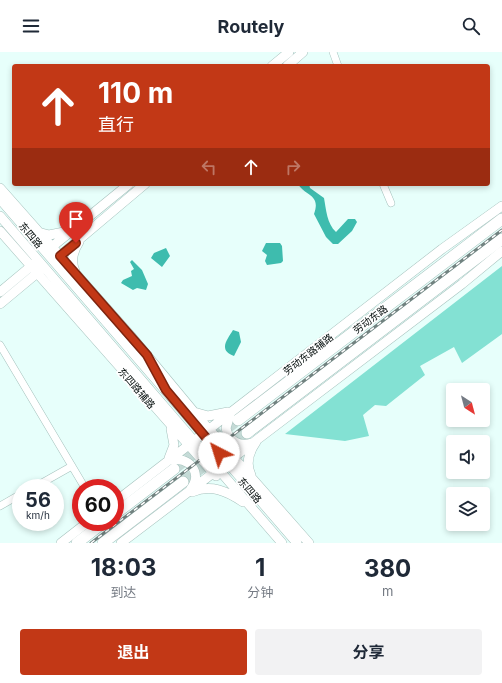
<!DOCTYPE html>
<html lang="zh">
<meta charset="utf-8">
<style>
:root{--surface:#fff;--page:#f2f2f3;--text:#1f2937;--muted:#747a83;--accent:#c23816}
body{margin:0;font-family:Inter,"Noto Sans SC",sans-serif;background:var(--page);color:var(--text);height:100vh;display:flex;flex-direction:column;font-size:15px;white-space:nowrap}
*{box-sizing:border-box;margin:0}
p{font-size:13px;color:var(--muted)}
.icon{flex:none;width:22px;height:22px;fill:none;stroke:currentColor;stroke-width:2;stroke-linecap:round;stroke-linejoin:round}
.map{position:relative;height:491px;overflow:hidden}
.details{display:flex;flex-direction:column;background:var(--surface);flex:1}
.details>*{flex:none}
.guide{position:absolute;left:12px;top:12px;width:478px;height:122px;border-radius:4px;box-shadow:0 2px 6px #0003;background:#c23816;color:#fff;overflow:hidden}
.needle{width:26px;rotate:144deg}
.buttons{position:absolute;left:446px;top:331px;display:grid;gap:8px}
.buttons a{display:grid;place-items:center;width:44px;height:44px;border-radius:4px;background:var(--surface);box-shadow:0 2px 6px #0003;font-size:20px}
.speed{position:absolute;left:12px;top:427px;display:flex;gap:8px;font-size:20px;font-weight:700;text-align:center}
.speed>*{display:grid;place-content:center;width:52px;height:52px;border-radius:50%;background:var(--surface);box-shadow:0 2px 6px #0003;line-height:1}
.speed small{font-size:10px;font-weight:400}
.speed .limit{border:6px solid #d22;background:#fff;color:#111}
.pin{position:absolute;display:grid;place-items:center;width:34px;height:34px;color:#fff;margin:-41px -17px;border-radius:50% 50% 50% 0;rotate:-45deg;box-shadow:0 0 4px #0007}
.pin .icon{rotate:45deg}
.me{position:absolute;width:44px;margin:-22px;rotate:320deg;stroke-linejoin:round;filter:drop-shadow(0 0 3px #0008)}
.turn{display:flex;align-items:center;gap:14px;height:84px;padding:0 20px;font-size:18px}
.turn .icon{width:52px;height:52px;stroke-width:2.5}
.turn b{display:block;font-size:28px;line-height:34px}
.lanes{display:flex;align-items:center;height:38px;padding:0 20px;background:#0003;justify-content:center;gap:20px;direction:ltr}
.lanes .off{opacity:.35}
.eta{display:flex;justify-content:space-evenly;align-items:center;height:68px;text-align:center}
.eta b{font-size:24px;font-weight:700;line-height:28px}
.primary-button{display:flex;gap:8px;margin-top:auto;padding:8px 20px}
.primary-button a{flex:1;height:46px;border-radius:4px;background:var(--accent);color:#fff;font-size:16px;font-weight:700;line-height:46px;text-align:center}
.primary-button a+a{background:var(--page);color:var(--text)}
header{display:flex;justify-content:space-between;align-items:center;height:52px;padding:0 20px;background:var(--surface);font-size:18px;font-weight:700}
.map>svg:first-child{display:block}
.green{fill:#83e1d3}
.water{fill:#3ebcae}
.lines{fill:none;stroke-linecap:round;stroke-linejoin:round}
.highway-tunnel{stroke:#c5dbd7;stroke-width:11;stroke-dasharray:11 5.5;stroke-linecap:butt}
.minor-casing{stroke:#a5c2bd;stroke-width:8}
.major-casing{stroke:#a5c2bd;stroke-width:10}
.highway-casing{stroke:#a5c2bd;stroke-width:12}
.minor{stroke:#fff;stroke-width:7}
.major{stroke:#fff;stroke-width:9}
.highway{stroke:#fff;stroke-width:11}
.rail-casing{stroke:#728280;stroke-width:3}
.rail{stroke:#fff;stroke-width:1.5;stroke-dasharray:4.5;stroke-linecap:butt}
.route-casing{stroke:#7e240e;stroke-width:10}
.route{stroke:#c23816;stroke-width:7}
.labels{text-anchor:middle;stroke-width:3.5;stroke-linejoin:round;paint-order:stroke}
.street-label{font-size:10px;fill:#050e0d;stroke:#fff}
</style>
<header><svg class="icon" aria-label="menu" viewBox="0 0 24 24"><path d="M4 6h16M4 12h16M4 18h16"/></svg>Routely<svg class="icon" aria-label="search" viewBox="0 0 24 24"><circle cx="10" cy="10" r="6"/><path d="M15 15l6 6"/></svg></header>
<div class="map">
<svg width="502" height="491" viewBox="0 0 502 491">
<rect width="100%" height="100%" fill="#e7fffb"/>
<!-- green -->
<path class="green" d="M502,214V282L462,311L454,295L420,314L425,323L386,354L375,353L363,363L369,384L345,389L285,382Z"/>
<!-- water -->
<path class="water" d="M298,132H309L310,136L324,146C326,157 327,172 336,180L348,167H355L357,170L352,179L338,192H333L326,185L314,162C321,142 306,145 298,132Z
M266,191H280L282,194L283,209L281,211L267,213L265,209L267,203L262,199Z
M166,196L170,204L162,215L151,206L154,201Z
M132,208L142,218L148,232L146,238L137,236L133,238L121,231L123,228L132,224L131,219L134,217L130,210Z
M233,278L239,280L241,290L234,304C218,298 227,288 233,278Z"/>
<g class="lines">
<!-- highway-tunnel -->
<path class="highway-tunnel" d="M174,417L238,368
M183,430L247,381"/>
<!-- minor casing -->
<g class="minor-casing">
<path id="minor" d="M333,0L338,14
M383,132L391,151
M0,293L85,436
M33,436L72,414
M0,454L21,442"/>
</g>
<!-- major casing -->
<g class="major-casing">
<path id="major" d="M272,14L289,0
M287,14L303,0
M0,136L131,284L199,366L309,491
M0,147L297,491
M0,164L282,491
M0,179L216,424
M38,180L49,183L69,179
M48,198L129,132
M56,207L145,132
M75,219C70,208 73,199 79,190
M0,240L36,210
M0,252L42,217
M194,360L208,364L228,360
M230,363L226,376C228,389 240,395 252,391
M169,406L174,393L171,377
M170,408C189,404 204,421 190,438
M251,423C245,411 249,400 256,390
M192,440C211,432 227,439 243,450
M115,450L442,197L502,154
M61,491L88,470
M121,491L462,232L502,199"/>
</g>
<!-- highway casing -->
<g class="highway-casing">
<path id="highway" d="M238,368L502,167
M247,381L502,187
M115,462L174,417
M77,491L104,470
M103,491L183,430"/>
</g>
<!-- minor -->
<use href="#minor" class="minor"/>
<!-- major -->
<use href="#major" class="major"/>
<!-- highway -->
<use href="#highway" class="highway"/>
<!-- rail casing -->
<g class="rail-casing">
<path id="rail" d="M91,491L502,178"/>
</g>
<!-- rail -->
<use href="#rail" class="rail"/>
</g>
<g class="lines">
<!-- route casing -->
<g class="route-casing">
<path id="route" d="M76,191L60,204L147,303L166,338L219,401"/>
</g>
<!-- route -->
<use href="#route" class="route"/>
</g>
<g class="labels">
<!-- street labels -->
<g class="street-label">
<text transform="translate(31 183) rotate(50)" y="4">东四路</text>
<text transform="translate(370 267) rotate(-37)" y="4">劳动东路</text>
<text transform="translate(308 302) rotate(-38)" y="4">劳动东路辅路</text>
<text transform="translate(137 336) rotate(49)" y="4">东四路辅路</text>
<text transform="translate(250 438) rotate(49)" y="4">东四路</text>
</g>
</g>
</svg>
<div class="buttons">
<a><svg class="needle" viewBox="-14 -14 28 28"><path d="M0-13l5 13h-10z" fill="#e53935"/><path d="M0 13l5-13h-10z" fill="#747a83"/></svg></a>
<a><svg class="icon" aria-label="sound" viewBox="0 0 24 24"><path d="M4 9h4l5-4v14l-5-4H4zM17 9q2 3 0 6"/></svg></a>
<a><svg class="icon" aria-label="layers" viewBox="0 0 24 24"><path d="M12 4l9 5-9 5-9-5zM3 14l9 5 9-5"/></svg></a>
</div>
<div class="speed"><div>56<small>km/h</small></div><div class="limit">60</div></div>
<div class="pin" style="left:76px;top:191px;background:#d93025"><svg class="icon" aria-label="arrive" viewBox="0 0 24 24"><path d="M6 21V4h12l-3 4 3 4H6"/></svg></div>
<svg class="me" style="left:219px;top:401px" viewBox="-20 -20 40 40"><circle r="19" fill="#fff"/><path d="M0-13L10 11 0 6-10 11z" fill="#c23816"/></svg>
<div class="guide">
<div class="turn"><svg class="icon" aria-label="ahead" viewBox="0 0 24 24"><path d="M12 20V5M6 11l6-6 6 6"/></svg><div><b>110 m</b>直行</div></div>
<div class="lanes"><svg class="icon off" aria-label="left" viewBox="0 0 24 24"><path d="M17 20v-9H6M10 6l-5 5 5 5"/></svg><svg class="icon" aria-label="ahead" viewBox="0 0 24 24"><path d="M12 20V5M6 11l6-6 6 6"/></svg><svg class="icon off" aria-label="right" viewBox="0 0 24 24"><path d="M7 20v-9h11M14 6l5 5-5 5"/></svg></div>
</div>
</div>
<section class="details">
<div class="eta">
<div><b>18:03</b><p>到达</p></div>
<div><b>1</b><p>分钟</p></div>
<div><b>380</b><p>m</p></div>
</div>
<div class="primary-button"><a>退出</a><a>分享</a></div>
</section>
